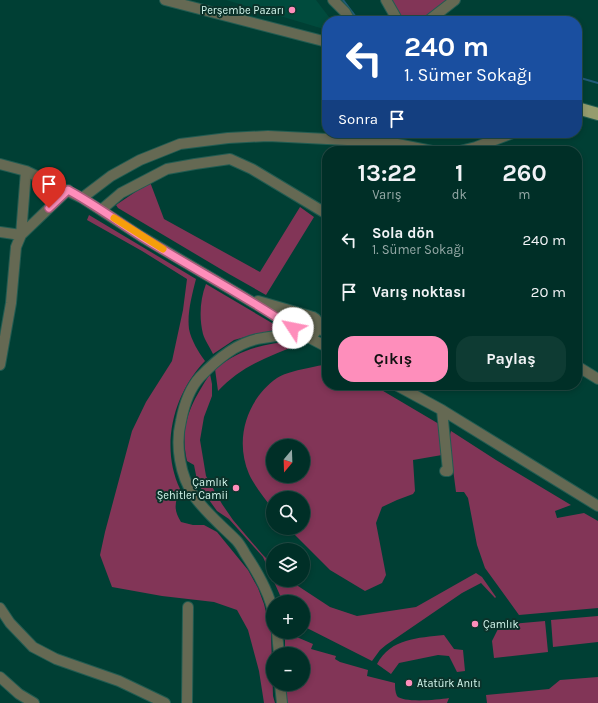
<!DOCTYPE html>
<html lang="tr">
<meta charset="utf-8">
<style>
:root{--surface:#002f27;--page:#0e3b33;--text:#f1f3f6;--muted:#95a9a7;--line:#224a44;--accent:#fe8ebb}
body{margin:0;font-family:Karla,sans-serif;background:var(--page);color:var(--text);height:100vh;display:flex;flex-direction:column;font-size:15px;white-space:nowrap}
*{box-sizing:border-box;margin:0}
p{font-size:13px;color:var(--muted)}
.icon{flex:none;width:22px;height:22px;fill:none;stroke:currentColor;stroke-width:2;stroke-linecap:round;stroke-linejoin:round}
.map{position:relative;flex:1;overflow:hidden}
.details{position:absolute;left:322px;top:146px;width:260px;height:244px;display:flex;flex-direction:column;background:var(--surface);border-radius:16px;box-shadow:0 2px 6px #0003,0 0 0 1px var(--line)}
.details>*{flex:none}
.guide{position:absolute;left:322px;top:16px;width:260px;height:122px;border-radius:16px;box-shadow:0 2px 6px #0003,0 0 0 1px var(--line);background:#1a4fa0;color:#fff;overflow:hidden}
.needle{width:26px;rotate:199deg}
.buttons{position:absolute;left:266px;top:439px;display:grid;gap:8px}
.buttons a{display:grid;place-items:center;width:44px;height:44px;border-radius:50%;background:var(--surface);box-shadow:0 2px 6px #0003,0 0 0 1px var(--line);font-size:20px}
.pin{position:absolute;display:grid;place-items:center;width:34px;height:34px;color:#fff;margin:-41px -17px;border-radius:50% 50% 50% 0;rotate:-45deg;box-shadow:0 0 4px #0007}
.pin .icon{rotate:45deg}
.me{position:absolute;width:44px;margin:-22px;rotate:304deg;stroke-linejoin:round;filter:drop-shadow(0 0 3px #0008)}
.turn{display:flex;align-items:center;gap:14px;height:84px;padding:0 16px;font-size:18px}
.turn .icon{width:52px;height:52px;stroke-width:2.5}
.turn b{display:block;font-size:28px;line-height:34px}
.then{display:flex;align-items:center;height:38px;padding:0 16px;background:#0003;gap:8px;font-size:15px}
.eta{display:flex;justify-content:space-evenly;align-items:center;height:68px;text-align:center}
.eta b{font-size:24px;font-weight:700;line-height:28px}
.primary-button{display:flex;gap:8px;margin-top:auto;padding:8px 16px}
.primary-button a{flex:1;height:46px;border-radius:16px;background:var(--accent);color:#111;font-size:16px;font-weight:700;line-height:46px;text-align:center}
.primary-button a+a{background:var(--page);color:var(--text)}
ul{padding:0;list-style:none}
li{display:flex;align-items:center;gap:12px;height:52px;padding:0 16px}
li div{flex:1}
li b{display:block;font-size:15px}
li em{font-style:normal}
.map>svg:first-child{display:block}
.built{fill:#004b3d}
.green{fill:#823557;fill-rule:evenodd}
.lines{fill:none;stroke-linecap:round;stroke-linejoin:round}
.stream{stroke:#215a78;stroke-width:2}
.minor-casing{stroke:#225c52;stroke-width:12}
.major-casing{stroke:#225c52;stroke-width:14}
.minor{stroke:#656953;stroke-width:10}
.major{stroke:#959c6d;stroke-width:12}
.route-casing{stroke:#a55c7a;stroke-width:10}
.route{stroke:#fe8ebb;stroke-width:7}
.slow{stroke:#f59e0b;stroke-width:7}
.poi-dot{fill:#fe8ebb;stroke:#0b322a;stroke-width:1.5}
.labels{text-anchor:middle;stroke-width:4;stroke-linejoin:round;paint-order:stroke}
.poi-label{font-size:11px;fill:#d4f7ed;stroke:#0b322a;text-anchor:end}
</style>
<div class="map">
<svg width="598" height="703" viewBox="0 0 598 703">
<rect width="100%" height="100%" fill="#003f34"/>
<!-- built -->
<path class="built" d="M226,0H316L332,21H327V30Z"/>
<!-- green -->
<path class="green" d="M387,0H453L425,21H398Z
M150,182L164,219L260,272L300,207L314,217L266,295L229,274L118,208L116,205Z
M89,215L196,279C192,295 187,313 189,329C191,340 199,353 205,361C173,394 160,447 180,489C175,503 173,509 181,522L193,525H204L217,532L248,570L258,588L264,604L271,633L273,696L275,703H264L259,671L248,630L237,610L214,602L162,596L112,587L100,555L105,532L132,431L146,402L172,361L183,310L187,279L142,251L87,220Z
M206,284L277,326L276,330L252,335L234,340L213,354C210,347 205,341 203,334C199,318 200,299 206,284Z
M296,341L303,343C270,356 242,365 218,391L215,369C242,348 263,344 296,341Z
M327,364V385H373L439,424L442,455L413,460L415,491L413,494L397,500L382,507L376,523L386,575L382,583L365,591L330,570L288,528H303V498H273V509C265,499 254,485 249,474C234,439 247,399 277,378C288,371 314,367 327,364ZM273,446H303V476H273Z
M210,374L212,384V396L204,417L200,440L206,476L222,504L233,520L262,554L273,565V580H291L298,586L330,607L357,616L416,607L476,573L482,577L496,597L495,598L481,583L462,593L386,645L380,650L372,661L303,626V602H283L263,557L229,519L217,511L202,490L197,480L194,465L187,461C179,425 191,403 210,374Z
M451,431L496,460L571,505L555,511L557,518L584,513L598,521V608L519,615L485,568L477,545L468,498L464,492H456L449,438Z
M598,616V642L553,647L551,620Z
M545,621L548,652L494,658L492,641L500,625Z
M285,632L313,644L311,649L336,656L335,659L340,662L368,670L367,676L395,683C395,687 395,692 397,696C403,703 437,700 449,698L447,703H287L286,684H303V654H285Z
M444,635L454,649L463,650L465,671L457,672L449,656L438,655L399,663L391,674L377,664C391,638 418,638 444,635Z
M598,677V703H487L486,695L549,689L560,680Z"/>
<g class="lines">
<!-- stream -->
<path class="stream" d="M343,0L359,21
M577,77L598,83"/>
<!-- minor casing -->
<g class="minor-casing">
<path id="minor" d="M165,0L327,42
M333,0L345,12L350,21
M386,0L398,21
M428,21L455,0
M460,151L476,147L513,133
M0,164L26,171L82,198L142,237L269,312L302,334L327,347
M82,198L111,176L140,160L180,144L228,138L268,136L387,142L432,151
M101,210L121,193L167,169L195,164L230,159L252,169L327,214
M0,232L21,235L26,171
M258,301L310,316
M318,326L327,334
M0,365L11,303L16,247L21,235L68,190
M577,366L598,379
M396,385L442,410L598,506
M442,410L448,471H445
M0,608L10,623L33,647L56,659L119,681L165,703
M273,612C269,592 258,573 246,555C243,550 240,544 236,540C222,526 206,513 194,496C180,476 175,445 181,421C184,405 189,389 200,377C217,359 238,341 263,338C275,336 288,334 300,334C305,334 309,337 314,333C316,332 318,329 318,326C318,307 285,318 302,334
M277,632L279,654
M0,677L19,694L34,703
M280,684L282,703
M187,703L188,607"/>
</g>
<!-- major casing -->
<g class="major-casing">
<path id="major" d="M577,108L598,114"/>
</g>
<!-- minor -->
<use href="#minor" class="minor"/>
<!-- major -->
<use href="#major" class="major"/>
</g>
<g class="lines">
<!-- route casing -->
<g class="route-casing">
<path id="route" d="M49,208L68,190C94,204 117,221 142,237C192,268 244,295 293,328"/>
</g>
<!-- route -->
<use href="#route" class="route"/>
<!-- slow -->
<path class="slow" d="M114,218L163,249"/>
</g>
<!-- markers -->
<g class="poi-dot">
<circle cx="292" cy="10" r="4"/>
<circle cx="236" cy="488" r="4"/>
<circle cx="475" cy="624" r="4"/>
<circle cx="409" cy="683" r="4"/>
</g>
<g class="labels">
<!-- poi labels -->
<g class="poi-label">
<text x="284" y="14">Perşembe Pazarı</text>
<text x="228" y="486">Çamlık<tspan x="228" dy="13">Şehitler Camii</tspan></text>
<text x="483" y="628" text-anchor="start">Çamlık</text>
<text x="417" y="687" text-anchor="start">Atatürk Anıtı</text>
</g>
</g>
</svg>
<div class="buttons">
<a><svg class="needle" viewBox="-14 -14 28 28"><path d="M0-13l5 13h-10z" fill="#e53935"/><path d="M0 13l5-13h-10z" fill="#95a9a7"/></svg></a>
<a><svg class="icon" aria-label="search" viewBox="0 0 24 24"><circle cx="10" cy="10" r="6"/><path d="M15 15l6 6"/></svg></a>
<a><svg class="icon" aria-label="layers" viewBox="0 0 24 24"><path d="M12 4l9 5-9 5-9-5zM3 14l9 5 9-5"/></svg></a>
<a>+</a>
<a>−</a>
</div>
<div class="pin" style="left:49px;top:208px;background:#d93025"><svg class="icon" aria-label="arrive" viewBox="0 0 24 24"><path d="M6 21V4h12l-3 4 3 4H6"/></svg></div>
<svg class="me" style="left:293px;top:328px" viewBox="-20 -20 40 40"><circle r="19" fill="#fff"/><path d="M0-13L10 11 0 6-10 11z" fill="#fe8ebb"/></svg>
<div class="guide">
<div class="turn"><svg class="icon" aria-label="left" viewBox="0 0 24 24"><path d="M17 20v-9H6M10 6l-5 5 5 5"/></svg><div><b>240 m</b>1. Sümer Sokağı</div></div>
<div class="then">Sonra<svg class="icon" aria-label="arrive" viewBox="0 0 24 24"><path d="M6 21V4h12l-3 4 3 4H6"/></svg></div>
</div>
<section class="details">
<div class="eta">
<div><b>13:22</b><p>Varış</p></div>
<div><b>1</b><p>dk</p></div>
<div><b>260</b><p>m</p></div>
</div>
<ul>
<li><svg class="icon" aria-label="left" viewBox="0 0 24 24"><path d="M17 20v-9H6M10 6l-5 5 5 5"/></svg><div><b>Sola dön</b><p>1. Sümer Sokağı</p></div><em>240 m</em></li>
<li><svg class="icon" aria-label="arrive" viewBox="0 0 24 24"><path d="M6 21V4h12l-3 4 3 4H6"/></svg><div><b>Varış noktası</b></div><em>20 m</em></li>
</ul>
<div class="primary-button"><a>Çıkış</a><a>Paylaş</a></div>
</section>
</div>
